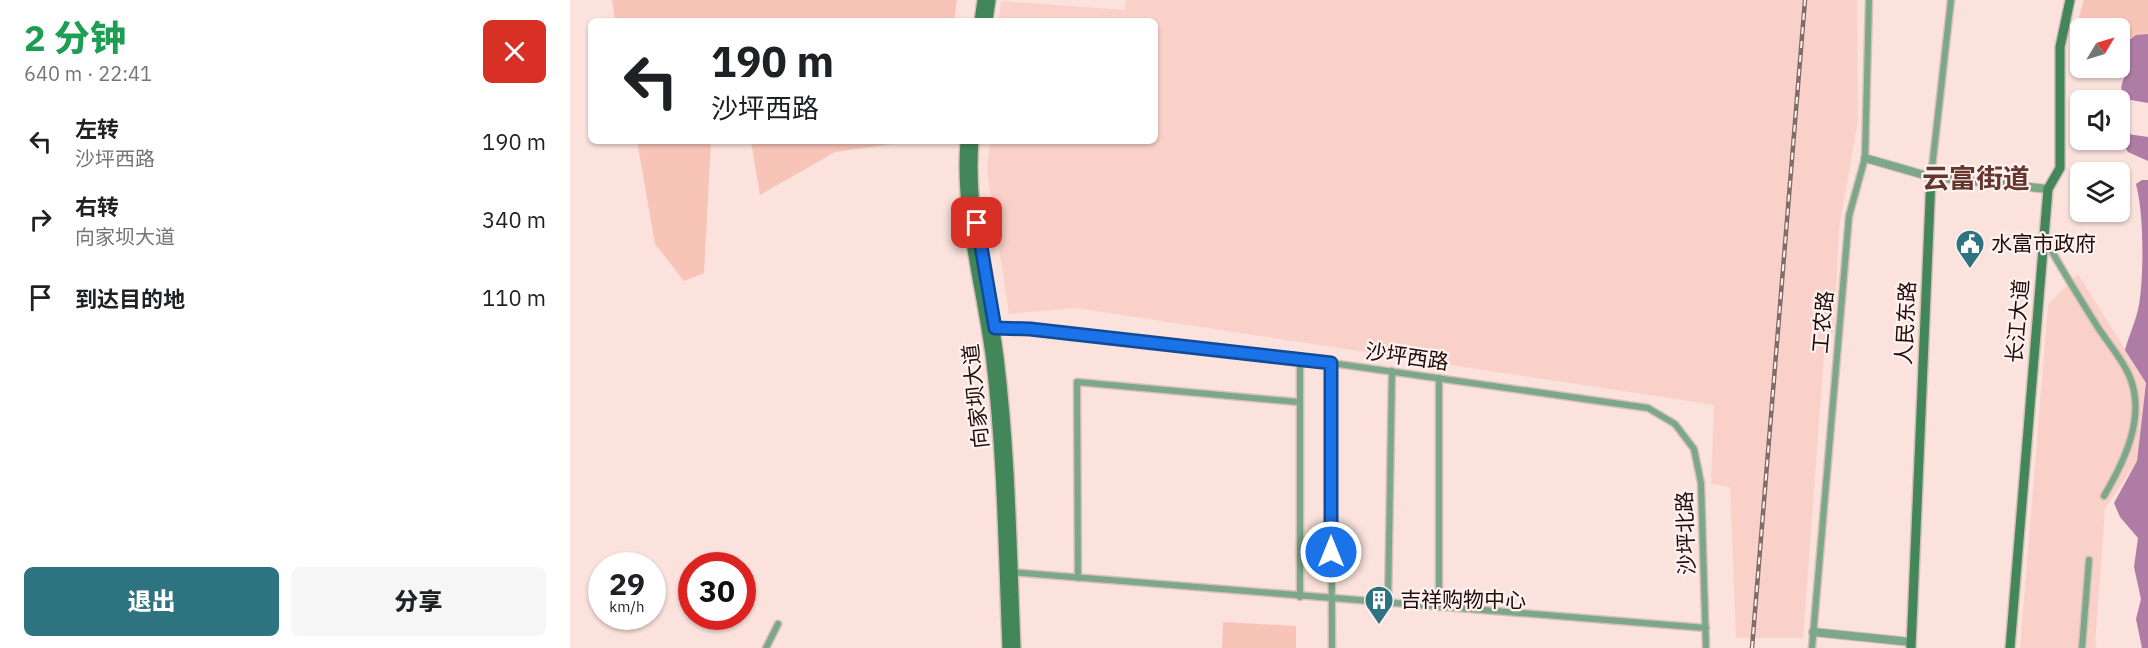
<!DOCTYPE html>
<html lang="zh">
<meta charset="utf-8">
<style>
:root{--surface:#fff;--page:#f6f6f6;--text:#202124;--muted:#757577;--accent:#2d7380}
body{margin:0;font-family:"IBM Plex Sans","Noto Sans SC",sans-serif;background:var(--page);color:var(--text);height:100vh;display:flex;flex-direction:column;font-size:22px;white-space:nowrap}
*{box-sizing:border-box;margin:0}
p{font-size:20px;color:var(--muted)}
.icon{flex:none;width:33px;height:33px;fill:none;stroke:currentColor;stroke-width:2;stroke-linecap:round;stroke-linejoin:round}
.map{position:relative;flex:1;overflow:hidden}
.drawer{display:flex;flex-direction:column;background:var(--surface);width:570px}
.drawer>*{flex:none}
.hud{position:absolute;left:18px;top:18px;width:570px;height:126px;border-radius:9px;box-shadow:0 2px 4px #0004;background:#fff;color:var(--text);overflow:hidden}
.needle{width:39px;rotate:52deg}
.tools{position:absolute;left:1500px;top:18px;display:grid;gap:12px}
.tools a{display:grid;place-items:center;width:60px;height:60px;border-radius:9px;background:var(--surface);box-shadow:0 2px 4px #0004;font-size:30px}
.speed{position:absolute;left:18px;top:552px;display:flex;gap:12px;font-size:30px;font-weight:700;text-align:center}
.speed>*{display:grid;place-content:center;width:78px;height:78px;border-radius:50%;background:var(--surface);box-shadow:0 2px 4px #0004;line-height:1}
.speed small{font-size:15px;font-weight:400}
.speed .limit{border:9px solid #d22;background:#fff;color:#111}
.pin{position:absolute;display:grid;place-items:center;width:51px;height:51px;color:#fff;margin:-26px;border-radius:12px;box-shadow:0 3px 9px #0006}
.me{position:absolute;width:66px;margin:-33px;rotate:0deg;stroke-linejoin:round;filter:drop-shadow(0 0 4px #0008)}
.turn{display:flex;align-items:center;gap:21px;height:126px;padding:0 24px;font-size:27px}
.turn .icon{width:78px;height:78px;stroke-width:2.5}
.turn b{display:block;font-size:42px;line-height:51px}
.round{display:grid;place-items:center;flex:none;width:63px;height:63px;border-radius:9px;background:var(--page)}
.head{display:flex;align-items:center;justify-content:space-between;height:102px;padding:0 24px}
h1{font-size:36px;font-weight:800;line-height:45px;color:#1e9e55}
.button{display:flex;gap:12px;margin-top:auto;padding:12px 24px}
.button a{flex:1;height:69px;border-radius:9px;background:var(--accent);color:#fff;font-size:24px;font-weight:800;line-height:69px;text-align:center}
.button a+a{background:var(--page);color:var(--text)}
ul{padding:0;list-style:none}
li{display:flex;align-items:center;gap:18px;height:78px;padding:0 24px}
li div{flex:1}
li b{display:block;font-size:22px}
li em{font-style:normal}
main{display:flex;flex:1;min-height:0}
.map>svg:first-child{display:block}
.built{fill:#fad1c8}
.green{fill:#f8c4b8}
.water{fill:#ae7ca5}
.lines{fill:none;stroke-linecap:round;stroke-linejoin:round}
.minor-casing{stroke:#d8c0ba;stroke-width:9}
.tertiary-casing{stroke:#d8c0ba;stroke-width:10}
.secondary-casing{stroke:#d8c0ba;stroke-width:12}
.minor{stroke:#7ca788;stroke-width:6}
.tertiary{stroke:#7ca788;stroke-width:8}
.secondary{stroke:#43865a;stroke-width:9}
.rail-casing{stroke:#826c67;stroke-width:4.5}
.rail{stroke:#fff2f0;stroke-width:2;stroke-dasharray:7;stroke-linecap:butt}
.route-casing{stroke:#114b97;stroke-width:15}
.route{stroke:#1a73e8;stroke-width:10}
.labels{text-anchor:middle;stroke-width:4.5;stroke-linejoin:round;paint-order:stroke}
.poi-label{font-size:21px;fill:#200d08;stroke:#fff2f0;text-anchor:start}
.street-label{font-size:21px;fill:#200d08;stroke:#fff2f0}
.district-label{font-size:27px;font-weight:bold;fill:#65362c;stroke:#fff2f0}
</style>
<main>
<section class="drawer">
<div class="head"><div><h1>2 分钟</h1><p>640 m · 22:41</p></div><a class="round" style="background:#d93025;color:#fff"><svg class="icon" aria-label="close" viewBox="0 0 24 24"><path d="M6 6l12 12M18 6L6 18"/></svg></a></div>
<ul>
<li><svg class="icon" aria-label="left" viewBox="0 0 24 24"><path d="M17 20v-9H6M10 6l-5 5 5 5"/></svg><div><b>左转</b><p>沙坪西路</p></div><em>190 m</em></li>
<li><svg class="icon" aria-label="right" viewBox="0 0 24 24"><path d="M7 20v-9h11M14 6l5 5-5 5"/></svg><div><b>右转</b><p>向家坝大道</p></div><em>340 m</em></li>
<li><svg class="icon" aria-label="arrive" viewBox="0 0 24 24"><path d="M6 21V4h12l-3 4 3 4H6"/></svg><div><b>到达目的地</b></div><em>110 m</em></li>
</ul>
<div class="button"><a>退出</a><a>分享</a></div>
</section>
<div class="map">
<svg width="1578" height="648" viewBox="0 0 1578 648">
<rect width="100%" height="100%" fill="#fbe2dc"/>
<!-- built -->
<path class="built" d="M556,0H1287L1288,121L1269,229L1264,331L1255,342L1233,638H1166L1160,487L1141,484L1144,405L506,308L439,314L417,169L420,141H585V21H429L431,1L555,10Z
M1508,274L1576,383L1567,461L1535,509L1525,644L1527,648H1450L1478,305Z"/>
<!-- green -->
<path class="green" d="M42,0H387L384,21H45Z
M1514,0H1578V34L1566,35L1559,39L1550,36V28H1521L1507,24Z
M67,141H141L134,273L114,281L85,244Z
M181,141H344L265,152L190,195Z
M653,622L726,626V648H652Z"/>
<!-- water -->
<path class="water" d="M1578,34V103L1555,99C1548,90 1552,79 1559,71V40L1566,35Z
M1558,134L1578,137V161L1558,152L1552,142Z
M1572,180H1578V648H1572L1566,619L1571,599L1564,567L1568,538L1550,517L1544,503L1567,461L1576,383L1555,350C1559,335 1566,321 1569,305C1574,274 1574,214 1566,184Z"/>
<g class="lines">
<!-- minor casing -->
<g class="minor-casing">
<path id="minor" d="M1361,177L1381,0
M1475,239C1492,270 1510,299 1529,329C1539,344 1552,359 1559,375C1577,416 1554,462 1534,496
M423,328L460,329L761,363L1078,408L1105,424L1124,449L1131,483L1136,648
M761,363L762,648
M869,378V607
M441,572L1136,628
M508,578L507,382L728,402
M730,597V359
M818,603L822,371
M196,648L208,624
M1242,648L1279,216L1295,158L1299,0
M1512,648L1519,560"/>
</g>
<!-- tertiary casing -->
<g class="tertiary-casing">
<path id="tertiary" d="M1295,158L1361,177L1478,189
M1243,632L1341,642"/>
</g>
<!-- secondary casing -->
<g class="secondary-casing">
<path id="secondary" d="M409,21L412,0
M418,21L421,0
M395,141C389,215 412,289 421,362C432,457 433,552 437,648
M404,141C398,213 420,286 429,357C441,454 442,551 446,648
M1341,648L1361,177
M1440,648L1478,189L1490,168V47L1500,0"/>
</g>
<!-- minor -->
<use href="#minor" class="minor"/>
<!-- tertiary -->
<use href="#tertiary" class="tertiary"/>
<!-- secondary -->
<use href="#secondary" class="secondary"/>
<!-- rail casing -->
<g class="rail-casing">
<path id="rail" d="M1182,648L1235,0"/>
</g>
<!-- rail -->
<use href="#rail" class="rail"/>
</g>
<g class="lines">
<!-- route casing -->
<g class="route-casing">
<path id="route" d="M407,223L425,328L460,329L761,363V552"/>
</g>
<!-- route -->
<use href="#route" class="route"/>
</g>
<!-- icons -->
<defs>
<g id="civic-pin" transform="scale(1.5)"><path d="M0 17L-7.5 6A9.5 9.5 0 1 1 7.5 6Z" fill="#2d7380" stroke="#fff2f0"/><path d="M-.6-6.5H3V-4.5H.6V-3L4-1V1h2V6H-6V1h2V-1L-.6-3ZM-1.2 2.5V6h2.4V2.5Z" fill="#fff"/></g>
<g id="building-pin" transform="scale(1.5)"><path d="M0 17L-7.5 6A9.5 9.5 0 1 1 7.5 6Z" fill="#2d7380" stroke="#fff2f0"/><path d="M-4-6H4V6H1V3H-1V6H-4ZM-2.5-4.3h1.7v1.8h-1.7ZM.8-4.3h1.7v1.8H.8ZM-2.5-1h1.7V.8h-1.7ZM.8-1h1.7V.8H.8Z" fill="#fff"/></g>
</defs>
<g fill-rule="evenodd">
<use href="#civic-pin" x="1400" y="244"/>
<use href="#building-pin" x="809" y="600"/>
</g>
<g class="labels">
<!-- poi labels -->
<g class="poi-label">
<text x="1421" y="251">水富市政府</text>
<text x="830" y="607">吉祥购物中心</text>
</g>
<!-- street labels -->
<g class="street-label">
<text transform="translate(1448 321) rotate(-85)" y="7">长江大道</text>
<text transform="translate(1253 322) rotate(-85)" y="7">工农路</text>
<text transform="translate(1336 323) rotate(-87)" y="7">人民东路</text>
<text transform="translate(837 357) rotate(8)" y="7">沙坪西路</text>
<text transform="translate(406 396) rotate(-96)" y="7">向家坝大道</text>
<text transform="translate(1116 533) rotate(-92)" y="7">沙坪北路</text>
</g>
<!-- district labels -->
<g class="district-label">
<text x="1406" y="188">云富街道</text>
</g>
</g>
</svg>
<div class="tools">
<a><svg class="needle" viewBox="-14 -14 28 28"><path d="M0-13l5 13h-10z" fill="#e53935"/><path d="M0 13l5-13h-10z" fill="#757577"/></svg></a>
<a><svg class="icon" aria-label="sound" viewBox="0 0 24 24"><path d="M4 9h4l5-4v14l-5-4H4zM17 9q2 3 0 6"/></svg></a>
<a><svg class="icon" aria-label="layers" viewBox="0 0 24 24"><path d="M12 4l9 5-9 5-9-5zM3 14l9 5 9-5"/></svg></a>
</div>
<div class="speed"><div>29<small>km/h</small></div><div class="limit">30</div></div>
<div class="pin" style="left:407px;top:223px;background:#d93025"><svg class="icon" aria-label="arrive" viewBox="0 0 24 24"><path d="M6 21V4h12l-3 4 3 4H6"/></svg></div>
<svg class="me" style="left:761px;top:552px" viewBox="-20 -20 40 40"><circle r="17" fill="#1a73e8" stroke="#fff" stroke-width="3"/><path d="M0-11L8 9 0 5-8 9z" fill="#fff"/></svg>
<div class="hud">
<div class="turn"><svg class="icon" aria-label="left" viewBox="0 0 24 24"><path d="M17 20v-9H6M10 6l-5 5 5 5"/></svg><div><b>190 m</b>沙坪西路</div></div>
</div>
</div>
</main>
